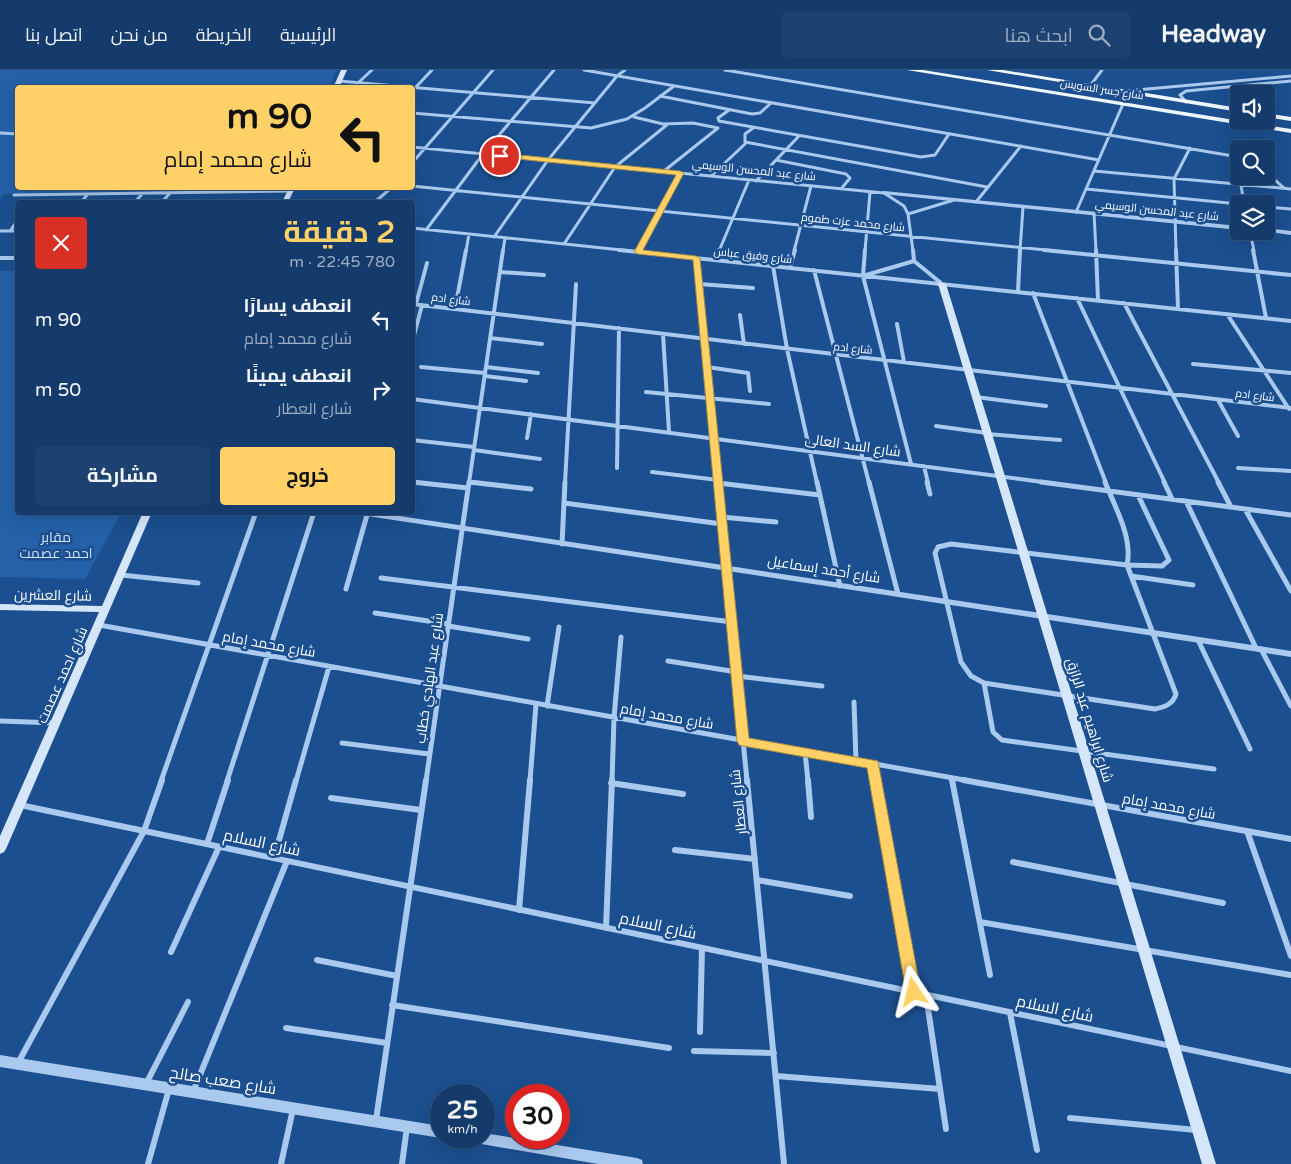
<!DOCTYPE html>
<html lang="ar">
<meta charset="utf-8">
<style>
:root{--surface:#143b6b;--page:#1d4271;--text:#f1f3f6;--muted:#9dadc1;--line:#33557e;--accent:#ffd166}
body{margin:0;font-family:"Varela Round",Cairo,sans-serif;background:var(--page);color:var(--text);direction:rtl;height:100vh;display:flex;flex-direction:column;font-size:19px;white-space:nowrap}
*{box-sizing:border-box;margin:0}
p{font-size:16px;color:var(--muted)}
.icon{flex:none;width:28px;height:28px;fill:none;stroke:currentColor;stroke-width:2;stroke-linecap:round;stroke-linejoin:round}
.map{position:relative;flex:1;overflow:hidden;direction:ltr}
.panel{position:absolute;left:15px;top:130px;width:400px;height:315px;display:flex;flex-direction:column;background:var(--surface);border-radius:5px;box-shadow:0 5px 20px #0002,0 0 0 1px var(--line);direction:rtl}
.panel>*{flex:none}
.hud{position:absolute;left:15px;top:15px;width:400px;height:105px;border-radius:5px;box-shadow:0 5px 20px #0002,0 0 0 1px var(--line);direction:rtl;background:#ffd166;color:#111;overflow:hidden}
.controls{position:absolute;left:1230px;top:15px;display:grid;gap:10px}
.controls a{display:grid;place-items:center;width:45px;height:45px;border-radius:5px;background:var(--surface);box-shadow:0 5px 20px #0002,0 0 0 1px var(--line);font-size:25px}
.speed{position:absolute;left:430px;top:1014px;display:flex;gap:10px;font-size:25px;font-weight:700;text-align:center}
.speed>*{display:grid;place-content:center;width:65px;height:65px;border-radius:50%;background:var(--surface);box-shadow:0 5px 20px #0002,0 0 0 1px var(--line);line-height:1}
.speed small{font-size:12px;font-weight:400}
.speed .limit{border:8px solid #d22;background:#fff;color:#111}
.pin{position:absolute;display:grid;place-items:center;width:42px;height:42px;color:#fff;margin:-21px;border:2px solid #fff;border-radius:50%;box-shadow:0 1px 5px #0007}
.me{position:absolute;width:55px;margin:-28px;rotate:350deg;stroke-linejoin:round;filter:drop-shadow(0 0 4px #0008)}
.turn{display:flex;align-items:center;gap:18px;height:105px;padding:0 20px;font-size:22px}
.turn .icon{width:65px;height:65px;stroke-width:2.5}
.turn b{display:block;font-size:35px;line-height:42px}
.round{display:grid;place-items:center;flex:none;width:52px;height:52px;border-radius:5px;background:var(--page)}
.summary{display:flex;align-items:center;justify-content:space-between;height:85px;padding:0 20px}
h1{font-size:30px;font-weight:700;line-height:38px;color:var(--accent)}
.cta{display:flex;gap:10px;margin-top:auto;padding:10px 20px}
.cta a{flex:1;height:58px;border-radius:5px;background:var(--accent);color:#111;font-size:20px;font-weight:700;line-height:58px;text-align:center}
.cta a+a{background:var(--page);color:var(--text)}
ul{padding:0;list-style:none}
li{display:flex;align-items:center;gap:15px;height:70px;padding:0 20px}
li div{flex:1}
li b{display:block;font-size:19px}
li em{font-style:normal}
header{display:flex;align-items:center;gap:30px;box-sizing:border-box;height:70px;padding:0 25px;background:var(--surface);border-bottom:1px solid var(--line)}
header strong{font-size:24px}
nav{display:flex;gap:28px;margin-inline-start:auto;font-size:18px}
.search{width:350px;height:45px;background:var(--page);display:flex;align-items:center;gap:12px;box-sizing:border-box;padding:0 18px;border-radius:5px;color:var(--muted);font-size:19px}
.map>svg:first-child{display:block}
.green{fill:#2461a8}
.lines{fill:none;stroke-linecap:round;stroke-linejoin:round}
.minor-far3{stroke:#a9c9ee;stroke-width:3}
.minor-far2{stroke:#a9c9ee;stroke-width:4}
.minor-far1{stroke:#a9c9ee;stroke-width:5}
.minor{stroke:#a9c9ee;stroke-width:6}
.tertiary{fill:#a9c9ee;fill-rule:evenodd}
.secondary{fill:#d6e6fa;fill-rule:evenodd}
.primary{fill:#f0f6ff;fill-rule:evenodd}
.route{fill:#ffd166;stroke:#a68842}
.labels{text-anchor:middle;stroke-width:5;stroke-linejoin:round;paint-order:stroke}
.far-street-label{font-size:11px;fill:#fff;stroke:#1b4f8f}
.street-label{font-size:14px;fill:#fff;stroke:#1b4f8f}
.park-label{font-size:14px;fill:#cfe3fa;stroke:#1b4f8f}
.near-street-label{font-size:16px;fill:#fff;stroke:#1b4f8f}
</style>
<header>
<strong>Headway</strong>
<div class="search"><svg class="icon" aria-label="search" viewBox="0 0 24 24"><circle cx="10" cy="10" r="6"/><path d="M15 15l6 6"/></svg>ابحث هنا</div>
<nav><a>الرئيسية</a><a>الخريطة</a><a>من نحن</a><a>اتصل بنا</a></nav>
</header>
<div class="map">
<svg width="1291" height="1094" viewBox="0 0 1291 1094">
<rect width="100%" height="100%" fill="#1b4f8f"/>
<!-- green -->
<path class="green" d="M0,0H337L329,17L18,18V118H244L4,124L0,128Z
M0,201H17L18,442L121,443L85,509L0,507Z"/>
<g class="lines">
<!-- minor-far3 -->
<path class="minor-far3" d="M584,0L1099,90
M725,0L1239,87
M339,11L595,33
M359,12L372,0
M1090,16L1102,0
M415,18L432,0
M1125,21L1291,6
M660,26L752,44L760,43L771,33
M1186,32L1180,25L1186,21L1291,11
M729,40L718,48L719,51L921,87L935,85L949,64
M412,43L591,58L627,49L645,38L674,16
M634,47L663,54L693,53L718,58
M0,63L18,64
M745,72L987,117
M412,77L884,123L904,136L908,144L913,181
M776,90L846,104L850,108L841,119
M412,93L493,0
M664,101L718,58
M1094,101L1291,119
M1266,102L1284,118
M711,106L745,74V64L753,58
M756,111L799,66
M1241,115L1244,134
M412,116L1056,181
M1086,119L1239,134
M14,125L290,121
M81,132L88,124
M135,132L143,123
M162,132L170,123
M375,132L391,118
M976,132L1021,76
M1266,137L1291,139
M1076,142L1123,34
M1094,143L1096,181
M908,144L954,130
M412,158L631,181
M426,160L483,84L554,0
M0,161H18
M10,161L18,150
M1250,161L1254,181
M494,167L548,90L617,6L625,0
M564,174L615,97L668,54
M466,181L469,164
M503,181L505,168
M638,181L680,103
M719,181L749,110
M794,181L811,116
M865,181L870,122
M1020,181L1023,137
M1176,181L1174,109L1190,78"/>
<!-- minor-far2 -->
<path class="minor-far2" d="M619,180L1291,251
M865,180L863,206L911,394
M913,180L914,191L941,213
M1044,180L1291,205
M1096,180L1098,230
M1176,180L1178,239
M1253,180L1266,248
M638,182L639,180
M0,188H18
M696,188L718,413
M715,190L719,180
M773,196L787,279L817,413
M790,198L795,180
M814,200L869,413
M500,202L544,205
M866,205L914,191
M699,214L753,218
M1018,222L1020,180
M1033,223L1106,413
M1077,228L1165,413
M1124,233L1219,413
M412,234L1291,338
M416,234L427,193
M455,239L466,180
M1227,244L1289,339
M740,245L744,274
M897,254L904,292
M663,264L669,362
M490,268L542,274
M412,273L422,235
M1193,294L1291,303
M421,297L485,303
M486,297L538,303
M707,297L748,303L750,321
M485,306L526,311
M646,322L769,334
M976,327L1046,336
M412,329L1050,413
M1218,330L1238,366
M936,356L987,363
M987,364L1060,370
M527,368L531,344
M412,370L474,377
M474,380L540,389
M924,396L928,413
M617,398L619,258
M1238,398L1291,401
M652,402L718,410
M412,412L424,413
M469,412L480,413
M469,413L503,180
M565,413L576,214
M718,413H720"/>
<!-- minor-far1 -->
<path class="minor-far1" d="M412,412L468,418
M469,412L531,419
M718,412L747,711
M817,412L840,516
M869,412L898,524
M927,412L930,424
M1041,412L1291,445
M1105,412C1115,437 1133,468 1127,495
M1164,412L1172,429
M1218,412L1231,437
M718,413L820,425
M1186,431L1256,578
M564,433L722,454
M1245,439L1291,521
M722,447L776,452
M562,474L565,412
M951,474L1127,495L1176,624C1173,634 1165,637 1155,639L984,613L971,606L961,592L935,483L938,477Z
M1127,495L1162,496L1169,490L1138,425
M121,505L198,513
M1131,506L1193,515
M381,508L732,552
M346,519L367,445
M375,543L448,554
M99,555L970,711
M448,556L528,569
M1198,570L1250,679
M1261,579L1291,636
M668,591L737,602
M737,606L822,616
M984,613L993,662L1002,670L1214,699
M854,632L856,691
M547,636L559,557
M0,651L56,653
M342,673L429,684
M805,682L808,711
M873,694L876,711
M952,708L953,711
M161,711L256,442
M227,711L314,442
M296,711L329,597
M426,711L469,412
M530,711L536,634
M612,711L614,648L621,567"/>
<!-- minor -->
<path class="minor" d="M747,710L784,1094
M808,710L811,747
M876,710L914,922
M952,710L990,905
M963,710L1291,769
M611,713L683,724
M331,728L421,740
M20,735L1291,1001
M1247,761L1291,886
M207,774L228,710
M675,780L755,789
M274,788L296,710
M1013,792L1223,833
M757,810L850,826
M519,840L530,710
M980,852L1291,905
M606,858L612,710
M171,882L219,777
M317,890L397,906
M926,925L946,1059
M392,935L669,978
M1010,943L1037,1080
M286,958L387,973
M700,962L702,878
M694,981L774,983
M18,993L144,761L162,710
M776,1006L940,1019
M146,1014L188,932
M193,1022L287,791
M1070,1048L1196,1060
M376,1050L426,710
M148,1094L169,1019
M281,1094L293,1039
M402,1094L407,1057"/>
<!-- tertiary -->
<path class="tertiary" d="M884,121L1239,156V160L882,124V122Z
M1266,158L1291,161V165L1264,161H1266Z
M350,442H373L1291,581V587L354,444Z
M0,985L441,1056V1068H442H441L0,997Z
M484,1063L637,1088L642,1090L643,1094H598L470,1072L468,1068H484Z"/>
<!-- secondary -->
<path class="secondary" d="M341,0H347L339,18H333Z
M289,118H295L288,132H282Z
M939,212L946,214L1216,1094H1202L938,214Z
M143,442H152L6,779L4,782L0,784V766L99,542L0,540V534L102,536Z"/>
<!-- primary -->
<path class="primary" d="M907,0H923L1291,59V63Z
M987,0H1003L1239,38V42Z
M1266,43L1291,47V51L1266,47Z"/>
</g>
<!-- route -->
<path class="route" d="M500,83L680,101L684,103L643,180L696,186L700,188L749,668L878,691L921,922L919,927L914,929L908,927L906,922L867,698L743,676L739,675L737,671L693,190L638,184L634,182L676,105L497,87L496,86Z"/>
<g class="labels">
<!-- far-street labels -->
<g class="far-street-label">
<text transform="translate(1102 19) rotate(9)" y="4">شارع جسر السويس</text>
<text transform="translate(754 100) rotate(6)" y="4">شارع عبد المحسن الوسيمي</text>
<text transform="translate(1157 140) rotate(6)" y="4">شارع عبد المحسن الوسيمي</text>
<text transform="translate(853 152) rotate(6)" y="4">شارع محمد عزت طموم</text>
<text transform="translate(753 185) rotate(6)" y="4">شارع وفيق عباس</text>
<text transform="translate(451 229) rotate(7)" y="4">شارع ادم</text>
<text transform="translate(853 278) rotate(6)" y="4">شارع ادم</text>
<text transform="translate(1255 325) rotate(7)" y="4">شارع ادم</text>
</g>
<!-- street labels -->
<g class="street-label">
<text transform="translate(853 375) rotate(8)" y="5">شارع السد العالى</text>
<text transform="translate(824 499) rotate(9)" y="5">شارع أحمد إسماعيل</text>
<text transform="translate(53 525) rotate(1)" y="5">شارع العشرين</text>
<text transform="translate(269 574) rotate(10)" y="5">شارع محمد إمام</text>
<text transform="translate(62 605) rotate(-66)" y="5">شارع احمد عصمت</text>
<text transform="translate(429 608) rotate(-82)" y="5">شارع عبد الهادي خطاب</text>
<text transform="translate(667 646) rotate(10)" y="5">شارع محمد إمام</text>
<text transform="translate(1090 650) rotate(73)" y="5">شارع ابراهيم عبد الرازق</text>
<text transform="translate(738 732) rotate(-96)" y="5">شارع العطار</text>
<text transform="translate(1169 736) rotate(10)" y="5">شارع محمد إمام</text>
</g>
<!-- park labels -->
<g class="park-label">
<text x="56" y="472">مقابر<tspan x="56" dy="16">احمد عصمت</tspan></text>
</g>
<!-- near-street labels -->
<g class="near-street-label">
<text transform="translate(262 772) rotate(12)" y="6">شارع السلام</text>
<text transform="translate(658 855) rotate(12)" y="6">شارع السلام</text>
<text transform="translate(1055 938) rotate(12)" y="6">شارع السلام</text>
<text transform="translate(223 1010) rotate(9)" y="6">شارع صعب صالح</text>
</g>
</g>
</svg>
<div class="controls">
<a><svg class="icon" aria-label="sound" viewBox="0 0 24 24"><path d="M4 9h4l5-4v14l-5-4H4zM17 9q2 3 0 6"/></svg></a>
<a><svg class="icon" aria-label="search" viewBox="0 0 24 24"><circle cx="10" cy="10" r="6"/><path d="M15 15l6 6"/></svg></a>
<a><svg class="icon" aria-label="layers" viewBox="0 0 24 24"><path d="M12 4l9 5-9 5-9-5zM3 14l9 5 9-5"/></svg></a>
</div>
<div class="speed"><div>25<small>km/h</small></div><div class="limit">30</div></div>
<div class="pin" style="left:500px;top:86px;background:#d93025"><svg class="icon" aria-label="arrive" viewBox="0 0 24 24"><path d="M6 21V4h12l-3 4 3 4H6"/></svg></div>
<svg class="me" style="left:914px;top:922px" viewBox="-20 -20 40 40"><path d="M0-17L14 15 0 8-14 15z" fill="#ffd166" stroke="#fff" stroke-width="4"/></svg>
<div class="hud">
<div class="turn"><svg class="icon" aria-label="left" viewBox="0 0 24 24"><path d="M17 20v-9H6M10 6l-5 5 5 5"/></svg><div><b>90 m</b>شارع محمد إمام</div></div>
</div>
<section class="panel">
<div class="summary"><div><h1>2 دقيقة</h1><p>780 m · 22:45</p></div><a class="round" style="background:#d93025;color:#fff"><svg class="icon" aria-label="close" viewBox="0 0 24 24"><path d="M6 6l12 12M18 6L6 18"/></svg></a></div>
<ul>
<li><svg class="icon" aria-label="left" viewBox="0 0 24 24"><path d="M17 20v-9H6M10 6l-5 5 5 5"/></svg><div><b>انعطف يسارًا</b><p>شارع محمد إمام</p></div><em>90 m</em></li>
<li><svg class="icon" aria-label="right" viewBox="0 0 24 24"><path d="M7 20v-9h11M14 6l5 5-5 5"/></svg><div><b>انعطف يمينًا</b><p>شارع العطار</p></div><em>50 m</em></li>
</ul>
<div class="cta"><a>خروج</a><a>مشاركة</a></div>
</section>
</div>
